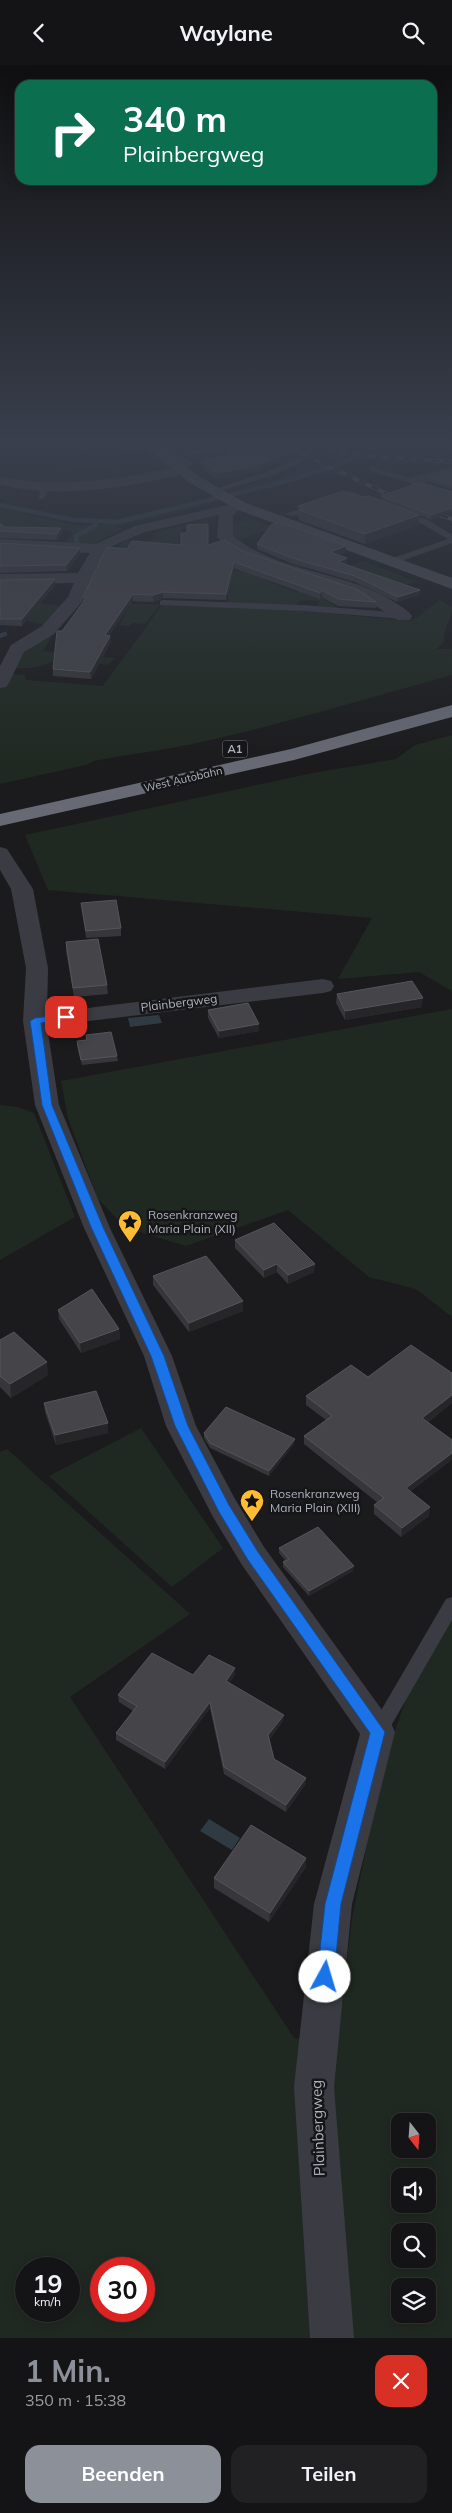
<!DOCTYPE html>
<html lang="de">
<meta charset="utf-8">
<style>
:root{--surface:#141416;--page:#212123;--text:#f1f3f6;--muted:#9d9ea1;--line:#333335;--accent:#8c9099}
body{margin:0;font-family:Mulish,sans-serif;background:var(--page);color:var(--text);height:100vh;display:flex;flex-direction:column;font-size:19px;white-space:nowrap}
*{box-sizing:border-box;margin:0}
p{font-size:16px;color:var(--muted)}
.icon{flex:none;width:28px;height:28px;fill:none;stroke:currentColor;stroke-width:2;stroke-linecap:round;stroke-linejoin:round}
.map{position:relative;height:2273px;overflow:hidden}
.panel{display:flex;flex-direction:column;background:var(--surface);flex:1}
.panel>*{flex:none}
.hud{position:absolute;left:15px;top:15px;width:422px;height:105px;border-radius:15px;box-shadow:0 2px 12px #0003,0 0 0 1px var(--line);background:#0b6e4f;color:#fff;overflow:hidden}
.needle{width:32px;rotate:163deg}
.buttons{position:absolute;left:391px;top:2048px;display:grid;gap:10px}
.buttons a{display:grid;place-items:center;width:45px;height:45px;border-radius:10px;background:var(--surface);box-shadow:0 2px 12px #0003,0 0 0 1px var(--line);font-size:25px}
.speed{position:absolute;left:15px;top:2192px;display:flex;gap:10px;font-size:25px;font-weight:700;text-align:center}
.speed>*{display:grid;place-content:center;width:65px;height:65px;border-radius:50%;background:var(--surface);box-shadow:0 2px 12px #0003,0 0 0 1px var(--line);line-height:1}
.speed small{font-size:12px;font-weight:400}
.speed .limit{border:8px solid #d22;background:#fff;color:#111}
.pin{position:absolute;display:grid;place-items:center;width:42px;height:42px;color:#fff;margin:-21px;border-radius:10px;box-shadow:0 2px 8px #0006}
.me{position:absolute;width:55px;margin:-28px;rotate:6deg;stroke-linejoin:round;filter:drop-shadow(0 0 4px #0008)}
.turn{display:flex;align-items:center;gap:18px;height:105px;padding:0 25px;font-size:22px}
.turn .icon{width:65px;height:65px;stroke-width:2.5}
.turn b{display:block;font-size:35px;line-height:42px}
.round{display:grid;place-items:center;flex:none;width:52px;height:52px;border-radius:15px;background:var(--page)}
.overview{display:flex;align-items:center;justify-content:space-between;height:85px;padding:0 25px}
h1{font-size:30px;font-weight:700;line-height:38px;color:var(--accent)}
.button{display:flex;gap:10px;margin-top:auto;padding:10px 25px}
.button a{flex:1;height:58px;border-radius:15px;background:var(--accent);color:#fff;font-size:20px;font-weight:700;line-height:58px;text-align:center}
.button a+a{background:var(--page);color:var(--text)}
header{display:flex;justify-content:space-between;align-items:center;height:65px;padding:0 25px;background:var(--surface);font-size:22px;font-weight:700}
.map>svg:first-child{display:block}
.green{fill:#202921;fill-rule:evenodd}
.water{fill:#2f3a43}
.lines{fill:none;stroke-linecap:round;stroke-linejoin:round}
.stream{stroke:#2f3a43;stroke-width:4.5}
.service{fill:#3b3c43;fill-rule:evenodd}
.minor{fill:#3b3c43;fill-rule:evenodd}
.secondary{fill:#494b53;fill-rule:evenodd}
.motorway{fill:#676a74;fill-rule:evenodd}
.rail-casing{stroke:#4e5058;stroke-width:4}
.rail{stroke:#161619;stroke-width:2.5;stroke-dasharray:7;stroke-linecap:butt}
.wall{fill:#37373b}
.shaded-wall{fill:#262629}
.building{fill:#444449;stroke:#54565b}
.route{fill:#1a73e8;stroke:#114b97}
.labels{text-anchor:middle;stroke-width:5;stroke-linejoin:round;paint-order:stroke}
.shield{fill:#161619;stroke:#80838c;stroke-width:1}
.shield-label{font-size:11px;font-weight:bold;fill:#adb2bd}
.far-street-label{font-size:11px;fill:#adb2bd;stroke:#161619}
.street-label{font-size:12px;fill:#adb2bd;stroke:#161619}
.poi-label{font-size:12px;fill:#adb2bd;stroke:#161619;text-anchor:start}
.near-street-label{font-size:15px;fill:#adb2bd;stroke:#161619}
</style>
<header><svg class="icon" aria-label="back" viewBox="0 0 24 24"><path d="M15 5l-7 7 7 7"/></svg>Waylane<svg class="icon" aria-label="search" viewBox="0 0 24 24"><circle cx="10" cy="10" r="6"/><path d="M15 15l6 6"/></svg></header>
<div class="map">
<svg width="452" height="2273" viewBox="0 0 452 2273">
<rect width="100%" height="100%" fill="#1b1b1d"/>
<!-- green -->
<path class="green" d="M84,380H130L138,385L101,394L133,412L54,420L0,414V407C30,416 57,405 85,394L88,389Z
M290,380H297L348,390L331,398Z
M308,396L321,402L259,422L232,428L234,424L279,412L312,400L306,397Z
M209,437L212,439L116,461L123,465L102,473L92,483L65,480L73,467L14,453L64,466L62,470L54,469L53,471L60,472L59,474L41,473L0,464V443L75,460H101Z
M209,453L204,465L182,464L178,476L185,483L217,479L230,509L258,498L283,507L266,516L297,527L319,518L344,528L325,534L340,545L316,542L320,536L301,535L296,540L228,539V526L144,520L121,490L108,488L128,475L142,479L156,472L151,469Z
M250,454L336,485L297,501L287,498L316,487L264,466L235,476L231,467L233,459Z
M363,496L417,517L385,524L389,531L382,532L354,519L366,514L344,503Z
M440,535L452,542C452,555 443,563 444,576L437,584H452V610C364,634 277,661 188,680C157,686 125,690 94,696L86,700L0,719V608L25,610L26,615L103,621L162,540L267,543L412,556Z
M84,536L160,540L145,559L132,558L129,561L119,560L130,541L88,537L83,544L79,543Z
M30,537L62,541L44,560L27,556L33,546Z
M44,571H52L43,586L115,593L108,600C95,598 66,592 55,596C37,602 34,604 13,603L26,584Z
M452,670V926L419,907L338,914L372,853L48,825L25,770L313,708L396,694L415,680Z
M452,944V1252L416,1224L369,1212L288,1145L186,1181L126,1163L98,1134L68,1053L61,1016Z
M0,1040L18,1042L34,1048L75,1152L0,1195Z
M141,1363L223,1483L172,1522L49,1411Z
M7,1384L190,1549L70,1632L294,1973L337,1979L352,1854L383,1699L408,1629L452,1555V2273H0V1387ZM400,2056H428V2084H400ZM400,2111H428V2139H400ZM400,2166H428V2194H400ZM26,2204H69V2246H26ZM101,2204H144V2246H101ZM400,2221H428V2249H400Z"/>
<!-- water -->
<path class="water" d="M159,950L162,958L130,962L128,953Z
M209,1754L240,1773L232,1785L200,1766Z"/>
<g class="lines">
<!-- stream -->
<path class="stream" d="M0,440L73,455L117,457L276,419L332,402L381,380
M77,480L76,471L96,460
M0,571L5,569"/>
<!-- service -->
<path class="service" d="M160,380H167L193,399L176,404V400L183,398Z
M298,393L305,395L272,411L213,428L209,426L266,407Z
M373,402L452,426V430L370,406V402Z
M56,420L60,422L59,424L47,426L44,434H38L41,423Z
M350,426L381,438L377,440L350,431L292,451L285,449Z
M399,446L428,455L452,470V478L393,499H387V495L448,474L422,459L399,450Z
M163,535L303,540L404,548L408,551L404,554L303,546L160,540V536Z
M452,1532V1555L384,1673L378,1675L372,1673L369,1667L372,1661L446,1534Z"/>
<!-- minor -->
<path class="minor" d="M182,401L187,402L189,405L187,408C126,423 62,434 0,420V412C62,425 121,413 182,401Z
M452,402V410L413,420L406,416L408,413Z
M241,437L248,441L246,444L237,446L233,451V471C278,508 345,505 394,537C400,541 408,545 412,551L410,555H398L358,530L244,491L229,483L217,472L219,450L145,467L112,481L106,487L97,502L82,537L54,569L24,587L9,618L6,622L0,623V601L11,580L42,561L68,532L74,518L0,519V509L78,508L90,488L0,484V474L96,479L135,461Z
M0,782L7,784L33,824L48,903L47,948L323,914L331,916L334,921L331,926L323,928L47,961L59,1040L110,1163L172,1291L196,1361L235,1434L264,1482L390,1656L395,1667L352,1839L334,2022L354,2273H310L294,2022L314,1839L360,1669L242,1500L213,1452L166,1361L144,1291L84,1163L35,1040L23,956L26,903L11,824L0,805Z"/>
<!-- secondary -->
<path class="secondary" d="M143,380H159L200,412L246,438L452,513V524L236,444L190,418Z"/>
<!-- motorway -->
<path class="motorway" d="M452,640V652L294,695L0,761V749L291,684Z"/>
<!-- rail casing -->
<g class="rail-casing">
<path id="rail" d="M283,380L400,435
M306,380L368,391L452,397
M428,446L452,454"/>
</g>
<!-- rail -->
<use href="#rail" class="rail"/>
</g>
<!-- wall -->
<path class="wall" d="M176,380H320L253,408L217,414L201,402V396L227,391L192,395L176,383Z
M452,407V424L430,417L431,413Z
M452,427L431,455L419,450L418,460L365,479L299,455V452L297,451L298,441L360,432L381,435V431Z
M0,459L3,462L61,469L57,475L0,473Z
M0,478L80,483V489L67,506L0,508Z
M257,479L346,481L345,487L337,490L347,493V499L344,500L420,525L419,530L397,537L355,517L291,498L257,484Z
M181,480H208L243,486L376,537V543L338,541L322,532L320,534L234,503L226,535L163,533L153,537L133,536L109,570L110,571L111,577L91,614L53,611V604L83,538V532L127,484Z
M55,514V520L22,561L0,560V515Z
M81,838L121,863V871L86,873L82,846Z
M66,877L107,920L108,929L74,932L66,886Z
M337,929L422,942L345,955L336,938Z
M208,945L259,966L219,973L208,953Z
M86,970L117,991L118,996L82,1000L77,981V976L86,975Z
M235,1175L315,1199L314,1207L288,1219L277,1207L264,1213L235,1183Z
M153,1211L243,1236V1246L189,1267L153,1220Z
M58,1245L119,1264L120,1274L81,1288L59,1254Z
M0,1275L48,1310L11,1333L0,1322Z
M452,1308V1338L428,1357L411,1427L429,1451L401,1472L374,1449V1440L378,1438L304,1379V1371L326,1355L306,1340V1331L368,1312Z
M44,1338L108,1368L56,1380L45,1347Z
M204,1368L294,1379L269,1411L210,1383L204,1373Z
M279,1483L353,1506L309,1531L283,1502V1497L285,1495L279,1488Z
M193,1610H235L229,1618L283,1656L269,1675L274,1694L306,1713L305,1720L286,1747L224,1709L210,1643L165,1704L116,1675V1668L133,1646L119,1637L118,1630Z
M306,1802L269,1857L214,1823V1813Z"/>
<!-- shaded-wall -->
<path class="shaded-wall" d="M307,380H320L253,408L217,414V408Z
M226,384V390L192,395V389Z
M452,443V447L431,455V450Z
M419,450L418,460L365,479V469Z
M61,463V469L57,475V469Z
M346,481L345,487L330,493V487Z
M80,483V489L67,506L66,500Z
M347,493V499L337,503L338,497Z
M234,497V503L226,535V529Z
M55,514V520L22,561V554Z
M322,525V532L320,534V528Z
M420,525L419,530L397,537L398,532Z
M163,527V533L153,537V530Z
M133,529V536L105,577V570Z
M110,571L111,577L91,614L90,607Z
M423,933L422,942L345,955V946Z
M259,959V966L219,973V966Z
M277,1199V1207L264,1213V1205Z
M315,1199L314,1207L288,1219V1210Z
M243,1236V1246L189,1267V1258Z
M119,1264L120,1274L81,1288L80,1278Z
M47,1297L48,1310L11,1333L10,1319Z
M452,1330V1338L422,1361V1353Z
M108,1358V1368L56,1380L55,1370Z
M295,1374L294,1379L269,1411V1406Z
M452,1388V1395L405,1431L406,1423Z
M430,1442L429,1451L401,1472L402,1463Z
M354,1501L353,1506L309,1531V1526Z
M235,1603V1610L226,1622V1616Z
M210,1637V1643L165,1704V1697Z
M284,1650L283,1656L268,1676V1670Z
M306,1713L305,1720L286,1747V1740Z
M306,1793V1802L269,1857L270,1848Z"/>
<!-- building -->
<path class="building" d="M180,380H307L253,402L217,408L201,396L230,390L231,386L226,384L192,389Z
M452,407V420L431,413Z
M417,418L452,427V443L431,450L381,431Z
M343,426L360,432L369,431L419,450L365,469L299,445L303,444L298,441Z
M279,457L346,481L330,487L347,493L338,497L420,525L398,532L355,511L292,493L257,479L271,460Z
M0,459L3,460V462L61,463L57,469L0,466Z
M208,459V480L224,475L243,486L358,525L376,537L338,534L322,525L320,528L234,497L226,529L163,527L153,530L133,529L105,570L110,571L90,607L53,604L57,566H62L87,532H83L107,482L127,484L132,476L181,480V468H187V460Z
M0,478L80,483L66,500L0,501Z
M55,514L22,554H0V515Z
M116,835L121,863L86,866L81,838Z
M98,874L107,920L73,923L66,877Z
M412,916L423,933L345,946L337,929Z
M248,938L259,959L219,966L208,945Z
M111,967L117,991L81,995L77,976L87,975L86,970Z
M274,1158L315,1199L288,1210L277,1199L264,1205L235,1175Z
M206,1191L243,1236L189,1258L153,1211Z
M92,1224L119,1264L80,1278L58,1245Z
M14,1267L47,1297L10,1319L0,1311V1275Z
M411,1280L452,1308V1330L422,1353L452,1375V1388L406,1423L430,1442L402,1463L374,1440L384,1433L304,1371L332,1351L306,1331L351,1300L368,1312Z
M96,1326L108,1358L55,1370L44,1338Z
M226,1342L295,1374L269,1406L210,1378L204,1368Z
M318,1462L354,1501L309,1526L283,1497L289,1494L279,1483Z
M152,1588L193,1610L209,1590L235,1603L226,1616L284,1650L268,1670L274,1694L306,1713L286,1740L224,1702L210,1637L165,1697L116,1668L137,1641L118,1630Z
M251,1760L306,1793L270,1848L214,1813Z"/>
<!-- sky -->
<linearGradient id="sky" x2="0" y2="1"><stop stop-color="#0f0f10"/><stop offset="0.54" stop-color="#393f4c"/><stop offset="1" stop-color="#393f4c" stop-opacity="0"/></linearGradient>
<rect width="452" height="698" fill="url(#sky)"/>
<!-- route -->
<path class="route" d="M66,949L71,952L70,954L41,958L52,1040L103,1162L164,1291L188,1361L229,1440L258,1487L385,1667L341,1839L334,1912L331,1918L325,1920L319,1918L317,1912L325,1839L370,1668L248,1495L219,1447L175,1361L151,1291L91,1162L42,1040L30,956L35,953Z"/>
<!-- icons -->
<defs>
<g id="sight-pin" transform="scale(1.25)"><path d="M0 17L-7.5 6A9.5 9.5 0 1 1 7.5 6Z" fill="#febc32" stroke="#161619"/><path d="M0-6L1.8-2.2L6-1.7L2.9 1.2L3.7 5.4L0 3.3L-3.7 5.4L-2.9 1.2L-6-1.7L-1.8-2.2Z" fill="#111"/></g>
</defs>
<g fill-rule="evenodd">
<use href="#sight-pin" x="130" y="1157"/>
<use href="#sight-pin" x="252" y="1436"/>
</g>
<g class="labels">
<!-- shield labels -->
<rect class="shield" x="222.5" y="675.5" width="25" height="17" rx="4"/>
<g class="shield-label">
<text x="235" y="688">A1</text>
</g>
<!-- far-street labels -->
<g class="far-street-label">
<text transform="translate(183 714) rotate(-13)" y="4">West Autobahn</text>
</g>
<!-- street labels -->
<g class="street-label">
<text transform="translate(179 938) rotate(-7)" y="4">Plainbergweg</text>
</g>
<!-- poi labels -->
<g class="poi-label">
<text x="148" y="1154">Rosenkranzweg<tspan x="148" dy="14">Maria Plain (XII)</tspan></text>
<text x="270" y="1433">Rosenkranzweg<tspan x="270" dy="14">Maria Plain (XIII)</tspan></text>
</g>
<!-- near-street labels -->
<g class="near-street-label">
<text transform="translate(318 2063) rotate(-92)" y="5">Plainbergweg</text>
</g>
</g>
</svg>
<div class="buttons">
<a><svg class="needle" viewBox="-14 -14 28 28"><path d="M0-13l5 13h-10z" fill="#e53935"/><path d="M0 13l5-13h-10z" fill="#9d9ea1"/></svg></a>
<a><svg class="icon" aria-label="sound" viewBox="0 0 24 24"><path d="M4 9h4l5-4v14l-5-4H4zM17 9q2 3 0 6"/></svg></a>
<a><svg class="icon" aria-label="search" viewBox="0 0 24 24"><circle cx="10" cy="10" r="6"/><path d="M15 15l6 6"/></svg></a>
<a><svg class="icon" aria-label="layers" viewBox="0 0 24 24"><path d="M12 4l9 5-9 5-9-5zM3 14l9 5 9-5"/></svg></a>
</div>
<div class="speed"><div>19<small>km/h</small></div><div class="limit">30</div></div>
<div class="pin" style="left:66px;top:952px;background:#d93025"><svg class="icon" aria-label="arrive" viewBox="0 0 24 24"><path d="M6 21V4h12l-3 4 3 4H6"/></svg></div>
<svg class="me" style="left:325px;top:1912px" viewBox="-20 -20 40 40"><circle r="19" fill="#fff"/><path d="M0-13L10 11 0 6-10 11z" fill="#1a73e8"/></svg>
<div class="hud">
<div class="turn"><svg class="icon" aria-label="right" viewBox="0 0 24 24"><path d="M7 20v-9h11M14 6l5 5-5 5"/></svg><div><b>340 m</b>Plainbergweg</div></div>
</div>
</div>
<section class="panel">
<div class="overview"><div><h1>1 Min.</h1><p>350 m · 15:38</p></div><a class="round" style="background:#d93025;color:#fff"><svg class="icon" aria-label="close" viewBox="0 0 24 24"><path d="M6 6l12 12M18 6L6 18"/></svg></a></div>
<div class="button"><a>Beenden</a><a>Teilen</a></div>
</section>
